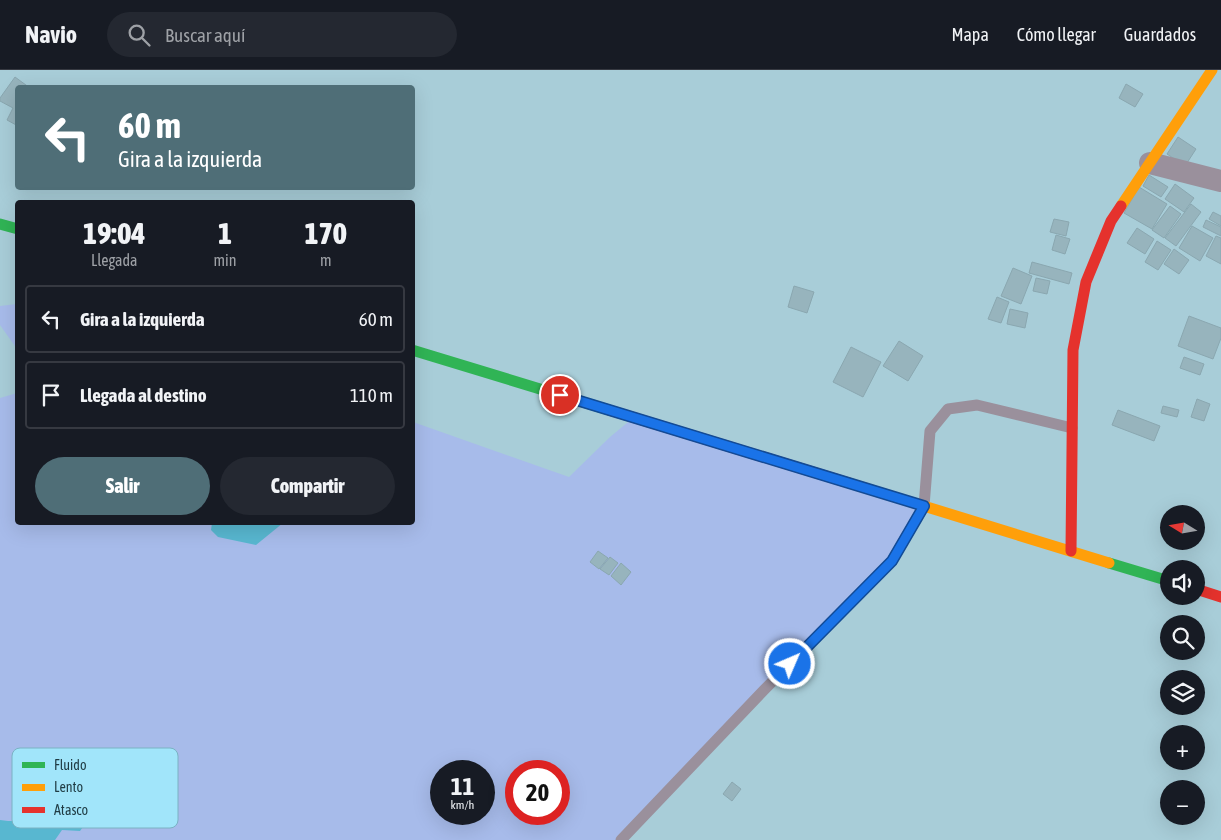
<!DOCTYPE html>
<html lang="es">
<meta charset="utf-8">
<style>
:root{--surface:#171b24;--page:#242831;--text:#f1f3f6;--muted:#9ea1a6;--line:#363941;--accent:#4f6e77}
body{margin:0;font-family:"Asap Condensed",sans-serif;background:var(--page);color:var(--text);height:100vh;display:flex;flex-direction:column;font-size:19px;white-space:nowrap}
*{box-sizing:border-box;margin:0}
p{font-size:16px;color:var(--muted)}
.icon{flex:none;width:28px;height:28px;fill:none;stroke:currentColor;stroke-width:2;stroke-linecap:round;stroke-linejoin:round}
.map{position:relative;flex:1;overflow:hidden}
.side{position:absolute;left:15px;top:130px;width:400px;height:325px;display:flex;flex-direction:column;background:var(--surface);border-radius:5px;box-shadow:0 5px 20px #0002}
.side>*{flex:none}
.banner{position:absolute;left:15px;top:15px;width:400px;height:105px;border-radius:5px;box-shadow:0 5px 20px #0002;background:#4f6e77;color:#fff;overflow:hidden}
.needle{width:32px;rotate:281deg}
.fabs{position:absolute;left:1160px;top:435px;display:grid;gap:10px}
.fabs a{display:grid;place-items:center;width:45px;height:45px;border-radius:50%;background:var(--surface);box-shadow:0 5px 20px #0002;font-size:25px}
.speed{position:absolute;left:430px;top:690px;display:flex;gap:10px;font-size:25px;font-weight:700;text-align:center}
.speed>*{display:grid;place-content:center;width:65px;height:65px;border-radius:50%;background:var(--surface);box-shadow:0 5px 20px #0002;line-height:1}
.speed small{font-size:12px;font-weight:400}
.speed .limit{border:8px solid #d22;background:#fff;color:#111}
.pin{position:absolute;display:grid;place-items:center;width:42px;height:42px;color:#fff;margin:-21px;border:2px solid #fff;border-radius:50%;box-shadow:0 1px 5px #0007}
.me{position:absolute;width:55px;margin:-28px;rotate:45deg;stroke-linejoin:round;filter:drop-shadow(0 0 4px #0008)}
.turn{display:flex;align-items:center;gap:18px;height:105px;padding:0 20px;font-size:22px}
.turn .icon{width:65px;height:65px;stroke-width:2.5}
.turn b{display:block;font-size:35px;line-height:42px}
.eta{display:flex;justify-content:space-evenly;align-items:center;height:85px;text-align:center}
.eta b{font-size:30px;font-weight:800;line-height:35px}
.cta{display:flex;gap:10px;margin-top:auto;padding:10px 20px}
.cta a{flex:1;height:58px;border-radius:30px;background:var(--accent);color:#fff;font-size:20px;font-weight:800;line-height:58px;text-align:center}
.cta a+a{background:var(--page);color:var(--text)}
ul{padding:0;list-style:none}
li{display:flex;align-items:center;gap:15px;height:68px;margin:0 10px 8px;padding:0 10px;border:2px solid var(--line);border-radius:5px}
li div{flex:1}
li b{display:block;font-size:19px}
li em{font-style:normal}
header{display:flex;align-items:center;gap:30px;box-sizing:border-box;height:70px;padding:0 25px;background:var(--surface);border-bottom:1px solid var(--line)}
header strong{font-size:24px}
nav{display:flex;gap:28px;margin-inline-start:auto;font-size:18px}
.search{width:350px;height:45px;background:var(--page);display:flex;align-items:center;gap:12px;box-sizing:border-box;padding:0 18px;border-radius:28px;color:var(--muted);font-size:19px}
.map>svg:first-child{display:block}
.green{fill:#a7bbea;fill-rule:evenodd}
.water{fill:#58b7d0}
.building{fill:#97b4bd;stroke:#8aa7b0}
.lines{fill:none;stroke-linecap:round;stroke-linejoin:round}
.lane{stroke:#9a909c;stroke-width:11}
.street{stroke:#9a909c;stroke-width:22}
.fast{stroke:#30b455;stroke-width:11}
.slow{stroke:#ff9f0a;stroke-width:11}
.jam{stroke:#e5322d;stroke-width:11}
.route-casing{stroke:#114b97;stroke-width:12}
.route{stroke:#1a73e8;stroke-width:9}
.key{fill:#a1e5fa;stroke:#7ab2c3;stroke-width:1}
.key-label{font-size:14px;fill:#1f3b43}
</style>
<header>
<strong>Navio</strong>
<div class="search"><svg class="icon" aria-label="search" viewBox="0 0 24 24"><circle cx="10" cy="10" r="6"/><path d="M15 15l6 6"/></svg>Buscar aquí</div>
<nav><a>Mapa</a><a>Cómo llegar</a><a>Guardados</a></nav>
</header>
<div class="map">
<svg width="1221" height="770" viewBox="0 0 1221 770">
<rect width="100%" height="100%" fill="#a8cdd8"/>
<!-- green -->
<path class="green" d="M17,234H18L17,282V279L0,255V236Z
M17,323L18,452H412L413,352L569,407L610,367L633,348L924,436L892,491L621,770H0V328ZM441,701H484V744H441ZM516,701H559V744H516Z"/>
<!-- water -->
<path class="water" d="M212,453V452L283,453L256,475L218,467L211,460Z
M62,725L90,727L91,746L80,761L62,760L55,770H0V750L8,751H24L37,732Z"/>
<!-- building -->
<path class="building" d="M15,7L30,18H18V56L7,50L13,38L0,31V28Z
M1126,14L1143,24L1135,37L1119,28Z
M1178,67L1196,79L1185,96L1167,84Z
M1149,105L1168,117L1161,127L1143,116Z
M1175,114L1194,128L1184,142L1165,129Z
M1139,117L1167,134L1152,159L1124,143Z
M1191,134L1201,142L1176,176L1165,168Z
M1170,136L1181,144L1164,168L1152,160Z
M1213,142L1221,146V156L1209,149Z
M1054,149L1069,152L1066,166L1050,162Z
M1206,150L1221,157V166L1203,157Z
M1192,156L1213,168L1200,191L1179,178Z
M1137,158L1154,169L1145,184L1127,173Z
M1056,165L1070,169L1065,184L1052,180Z
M1216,166L1221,168V194L1206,186Z
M1157,171L1171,180L1158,200L1145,192Z
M1174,179L1189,190L1179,204L1164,194Z
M1032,192L1072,203L1069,214L1029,203Z
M1013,198L1032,206L1021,234L1001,226Z
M1036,208L1050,211L1047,224L1033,221Z
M794,216L814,222L807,243L788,237Z
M997,227L1009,232L1001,253L988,249Z
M1010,239L1028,243L1025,258L1007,254Z
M1189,246L1221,258V268L1213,289L1178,276Z
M899,271L923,286L908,311L883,296Z
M851,277L881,292L863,327L833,312Z
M1184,287L1204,294L1200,305L1180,298Z
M1197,329L1210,334L1204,351L1191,347Z
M1163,336L1179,340L1177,347L1161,343Z
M1118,340L1160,356L1154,371L1112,355Z
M598,481L608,488L599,499L590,492Z
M610,487L618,493L609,505L600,499Z
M621,493L631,502L621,515L611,506Z
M732,712L741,719L732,731L723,724Z"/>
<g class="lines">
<!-- lane -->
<path class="lane" d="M621,770L764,620L892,491L924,436L930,361L948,339L977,335L1072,358"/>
<!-- street -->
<path class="street" d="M1150,93L1221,111"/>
<!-- fast -->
<path class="fast" d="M0,154L18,159
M412,280L609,340
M1109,493L1169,511"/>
<!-- slow -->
<path class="slow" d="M1121,136L1212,0
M849,413L1109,493"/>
<!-- jam -->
<path class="jam" d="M609,340L849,413
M1071,481L1073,280L1086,212L1111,151L1121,136
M1196,519L1221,527"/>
</g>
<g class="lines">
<!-- route casing -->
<g class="route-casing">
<path id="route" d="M560,325L924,436L892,491L790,594"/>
</g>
<!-- route -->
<use href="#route" class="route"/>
</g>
<!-- legend -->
<rect x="12" y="678" width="166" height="80" rx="8" class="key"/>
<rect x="22" y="692" width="23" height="6" fill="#30b455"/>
<rect x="22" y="714" width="23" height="7" fill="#ff9f0a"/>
<rect x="22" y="737" width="23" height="6" fill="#e5322d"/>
<g class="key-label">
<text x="54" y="700">Fluido</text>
<text x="54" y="722">Lento</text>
<text x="54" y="745">Atasco</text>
</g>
</svg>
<div class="fabs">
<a><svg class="needle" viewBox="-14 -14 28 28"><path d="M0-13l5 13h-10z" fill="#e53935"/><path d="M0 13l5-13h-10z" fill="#9ea1a6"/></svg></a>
<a><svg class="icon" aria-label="sound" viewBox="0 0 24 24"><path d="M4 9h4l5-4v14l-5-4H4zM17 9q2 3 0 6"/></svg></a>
<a><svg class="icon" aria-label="search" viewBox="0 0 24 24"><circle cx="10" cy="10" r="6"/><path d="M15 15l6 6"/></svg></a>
<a><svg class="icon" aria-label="layers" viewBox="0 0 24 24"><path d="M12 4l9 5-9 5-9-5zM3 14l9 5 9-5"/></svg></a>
<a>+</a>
<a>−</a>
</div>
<div class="speed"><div>11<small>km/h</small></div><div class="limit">20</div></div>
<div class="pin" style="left:560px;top:325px;background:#d93025"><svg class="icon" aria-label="arrive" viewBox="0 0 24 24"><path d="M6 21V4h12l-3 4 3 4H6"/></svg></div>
<svg class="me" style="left:790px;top:594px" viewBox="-20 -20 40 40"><circle r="17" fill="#1a73e8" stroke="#fff" stroke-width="3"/><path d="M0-11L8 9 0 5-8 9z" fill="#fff"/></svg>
<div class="banner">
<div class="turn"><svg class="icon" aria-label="left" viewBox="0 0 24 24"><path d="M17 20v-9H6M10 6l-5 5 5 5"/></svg><div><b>60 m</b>Gira a la izquierda</div></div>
</div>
<section class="side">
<div class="eta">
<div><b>19:04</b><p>Llegada</p></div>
<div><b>1</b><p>min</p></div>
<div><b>170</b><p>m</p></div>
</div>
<ul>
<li><svg class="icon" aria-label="left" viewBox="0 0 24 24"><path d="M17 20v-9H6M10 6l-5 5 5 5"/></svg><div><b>Gira a la izquierda</b></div><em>60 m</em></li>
<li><svg class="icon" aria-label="arrive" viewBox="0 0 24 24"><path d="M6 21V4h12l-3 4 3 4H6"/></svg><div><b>Llegada al destino</b></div><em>110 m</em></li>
</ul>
<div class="cta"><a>Salir</a><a>Compartir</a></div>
</section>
</div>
